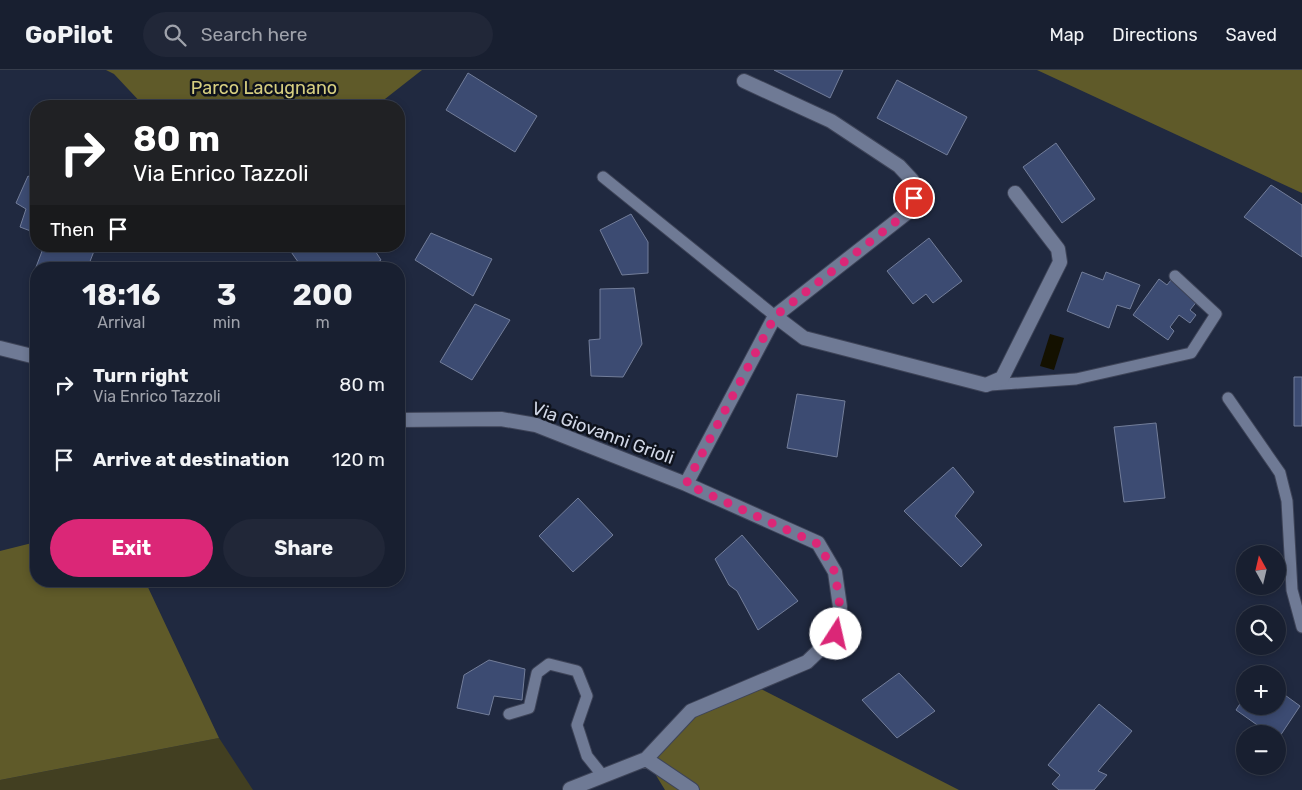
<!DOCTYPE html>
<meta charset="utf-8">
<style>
:root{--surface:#181f30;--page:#212738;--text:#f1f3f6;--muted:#9fa2ab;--line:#363d4c;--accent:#db2777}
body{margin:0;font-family:Rubik,sans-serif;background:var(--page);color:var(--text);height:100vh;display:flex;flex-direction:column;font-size:19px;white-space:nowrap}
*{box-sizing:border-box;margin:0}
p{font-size:16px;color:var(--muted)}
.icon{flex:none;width:28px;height:28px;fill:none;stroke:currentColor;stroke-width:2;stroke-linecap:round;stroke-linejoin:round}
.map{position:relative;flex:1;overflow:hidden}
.sheet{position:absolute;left:30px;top:192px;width:375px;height:325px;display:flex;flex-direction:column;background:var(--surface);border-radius:20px;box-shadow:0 2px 8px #0003,0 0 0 1px var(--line)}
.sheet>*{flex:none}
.guide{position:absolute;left:30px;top:30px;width:375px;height:152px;border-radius:20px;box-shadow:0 2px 8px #0003,0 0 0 1px var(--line);background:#202124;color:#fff;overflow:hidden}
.needle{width:32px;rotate:352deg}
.buttons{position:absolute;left:1236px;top:475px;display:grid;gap:10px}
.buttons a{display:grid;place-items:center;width:50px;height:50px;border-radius:50%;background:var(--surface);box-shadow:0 2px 8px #0003,0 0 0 1px var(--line);font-size:25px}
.pin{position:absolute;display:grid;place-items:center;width:42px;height:42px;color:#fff;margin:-21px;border:2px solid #fff;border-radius:50%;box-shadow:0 1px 5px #0007}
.me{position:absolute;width:55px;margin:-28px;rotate:10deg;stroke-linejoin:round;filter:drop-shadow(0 0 4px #0008)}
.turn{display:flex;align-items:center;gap:18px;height:105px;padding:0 20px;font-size:22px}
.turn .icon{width:65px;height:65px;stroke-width:2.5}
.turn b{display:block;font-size:35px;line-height:42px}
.then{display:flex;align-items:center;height:48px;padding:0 20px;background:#0003;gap:10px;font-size:19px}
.eta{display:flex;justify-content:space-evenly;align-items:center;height:85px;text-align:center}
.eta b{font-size:30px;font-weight:700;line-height:35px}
.cta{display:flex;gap:10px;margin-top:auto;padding:10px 20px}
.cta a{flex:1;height:58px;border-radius:30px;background:var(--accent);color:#fff;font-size:20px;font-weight:700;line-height:58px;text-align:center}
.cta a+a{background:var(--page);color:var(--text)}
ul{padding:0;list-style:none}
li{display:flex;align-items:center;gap:15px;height:75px;padding:0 20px}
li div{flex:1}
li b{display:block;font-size:19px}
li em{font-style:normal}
header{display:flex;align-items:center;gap:30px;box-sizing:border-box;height:70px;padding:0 25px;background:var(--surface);border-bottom:1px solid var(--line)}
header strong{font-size:24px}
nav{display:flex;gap:28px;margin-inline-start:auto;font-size:18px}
.search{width:350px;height:45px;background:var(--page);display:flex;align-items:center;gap:12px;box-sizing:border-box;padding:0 18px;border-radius:28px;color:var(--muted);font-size:19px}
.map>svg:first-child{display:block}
.green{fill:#423f21}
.forest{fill:#5f5a29}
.water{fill:#141100}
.building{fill:#3c4b72;stroke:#737e9a}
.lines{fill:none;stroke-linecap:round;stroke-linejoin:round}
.service-casing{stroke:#3e4458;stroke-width:13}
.minor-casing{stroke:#3e4458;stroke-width:16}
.service{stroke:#6f7a95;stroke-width:11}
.minor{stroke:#6f7a95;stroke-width:14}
.route{stroke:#db2777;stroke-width:9;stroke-dasharray:0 16.2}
.labels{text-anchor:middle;stroke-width:5;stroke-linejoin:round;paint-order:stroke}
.park-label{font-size:18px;fill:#d6ce80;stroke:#0e121c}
.street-label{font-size:18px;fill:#d1d7e6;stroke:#0e121c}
</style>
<header>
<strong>GoPilot</strong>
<div class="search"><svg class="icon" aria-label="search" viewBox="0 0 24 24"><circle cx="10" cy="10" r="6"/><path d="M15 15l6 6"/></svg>Search here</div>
<nav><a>Map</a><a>Directions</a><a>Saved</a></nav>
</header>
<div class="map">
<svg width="1302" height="720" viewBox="0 0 1302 720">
<rect width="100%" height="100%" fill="#202940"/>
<!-- green -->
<path class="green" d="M219,668L253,720H0V710Z"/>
<!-- forest -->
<path class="forest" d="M106,0H422L376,36H144L114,4Z
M1037,0H1302V123Z
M36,472V511H145L219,668L0,710V481Z
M753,615L959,720H665L646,689L691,641Z"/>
<!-- water -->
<path class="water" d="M1050,264L1064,268L1054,300L1040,296Z"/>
<!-- building -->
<path class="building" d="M774,0H843L830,28Z
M468,3L537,46L515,82L446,40Z
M897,10L967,47L947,85L877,48Z
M1056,73L1095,129L1062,153L1023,97Z
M28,106L36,110V163L20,157L26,139L16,133Z
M1271,115L1302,135V187L1244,147Z
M631,144L648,172V203L622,205L600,160Z
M431,163L492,189L473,226L415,190Z
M929,168L962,211L933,233L926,224L913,234L887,201Z
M44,176H96L87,199H36V206L33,205Z
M287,176H372L381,190L368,199H303Z
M1082,202L1103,210L1106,202L1140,215L1130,239L1117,235L1109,258L1067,241Z
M1159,209L1167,215L1171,210L1198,230L1190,240L1196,245L1190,253L1179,245L1170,257L1174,261L1168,270L1133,245Z
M634,218L642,274L623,307L591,306L589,270L600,269V219Z
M475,234L510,250L472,310L440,292Z
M1294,307H1302V356H1294Z
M797,324L845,331L837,387L787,378Z
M1156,353L1165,428L1124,432L1114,357Z
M953,397L974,422L955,446L982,475L961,497L904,441Z
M578,428L613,465L573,502L539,466Z
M742,465L798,531L758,560L737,521L729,515L715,489Z
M489,590L525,599L522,630L494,626L489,645L457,638L464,605Z
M899,603L935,641L897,668L862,630Z
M1278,620L1300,636L1278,669V664H1270L1236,640L1245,626V636H1278Z
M1099,634L1132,661L1098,701L1107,705L1094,720H1059L1052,714L1060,705L1048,695Z"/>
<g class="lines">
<!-- service casing -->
<g class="service-casing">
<path id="service" d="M603,107L775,246
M990,315L1076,309L1191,283L1216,244L1175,206
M1228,328L1280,403L1287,431L1292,520L1302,557
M509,644L529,638L537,603L549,594L577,601L587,626L577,655L587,686L603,706"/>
</g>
<!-- minor casing -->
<g class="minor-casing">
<path id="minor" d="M775,246L804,268L986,315L1002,308L1060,192L1058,179L1015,123
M0,278L36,287
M399,350L501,349L536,355L686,414L818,473L835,502L840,537L836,564L807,592L691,641L646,689L692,720
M686,414L775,246L908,142L914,128L912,110L899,96L831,51L744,11
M570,719L646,689"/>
</g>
<!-- service -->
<use href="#service" class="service"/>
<!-- minor -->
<use href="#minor" class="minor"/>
</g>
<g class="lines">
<!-- route -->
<path class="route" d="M836,564L840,537L835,502L818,474L686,414L775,246L908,142L914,128"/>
</g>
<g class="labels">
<!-- park labels -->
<g class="park-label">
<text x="264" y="24">Parco Lacugnano</text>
</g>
<!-- street labels -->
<g class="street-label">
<text transform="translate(603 363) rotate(20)" y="6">Via Giovanni Grioli</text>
</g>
</g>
</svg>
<div class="buttons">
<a><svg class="needle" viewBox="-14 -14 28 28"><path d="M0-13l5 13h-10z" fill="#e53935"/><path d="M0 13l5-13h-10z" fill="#9fa2ab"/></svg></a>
<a><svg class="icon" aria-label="search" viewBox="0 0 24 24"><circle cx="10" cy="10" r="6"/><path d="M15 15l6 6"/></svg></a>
<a>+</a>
<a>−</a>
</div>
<div class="pin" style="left:914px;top:128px;background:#d93025"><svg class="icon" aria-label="arrive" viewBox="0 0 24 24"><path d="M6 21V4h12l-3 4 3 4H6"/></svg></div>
<svg class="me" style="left:836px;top:564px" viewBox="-20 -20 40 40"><circle r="19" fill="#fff"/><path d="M0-13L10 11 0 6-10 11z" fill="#db2777"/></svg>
<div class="guide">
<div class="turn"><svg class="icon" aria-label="right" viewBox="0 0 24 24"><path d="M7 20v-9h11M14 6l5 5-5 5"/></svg><div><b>80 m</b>Via Enrico Tazzoli</div></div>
<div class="then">Then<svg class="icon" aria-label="arrive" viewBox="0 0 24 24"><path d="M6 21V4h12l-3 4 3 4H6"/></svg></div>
</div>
<section class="sheet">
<div class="eta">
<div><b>18:16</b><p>Arrival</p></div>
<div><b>3</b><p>min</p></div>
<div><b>200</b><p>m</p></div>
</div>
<ul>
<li><svg class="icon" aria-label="right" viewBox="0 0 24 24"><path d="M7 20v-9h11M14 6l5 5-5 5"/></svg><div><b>Turn right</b><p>Via Enrico Tazzoli</p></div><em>80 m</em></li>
<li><svg class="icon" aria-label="arrive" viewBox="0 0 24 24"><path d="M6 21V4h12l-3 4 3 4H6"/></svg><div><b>Arrive at destination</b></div><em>120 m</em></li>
</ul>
<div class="cta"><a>Exit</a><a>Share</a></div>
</section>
</div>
